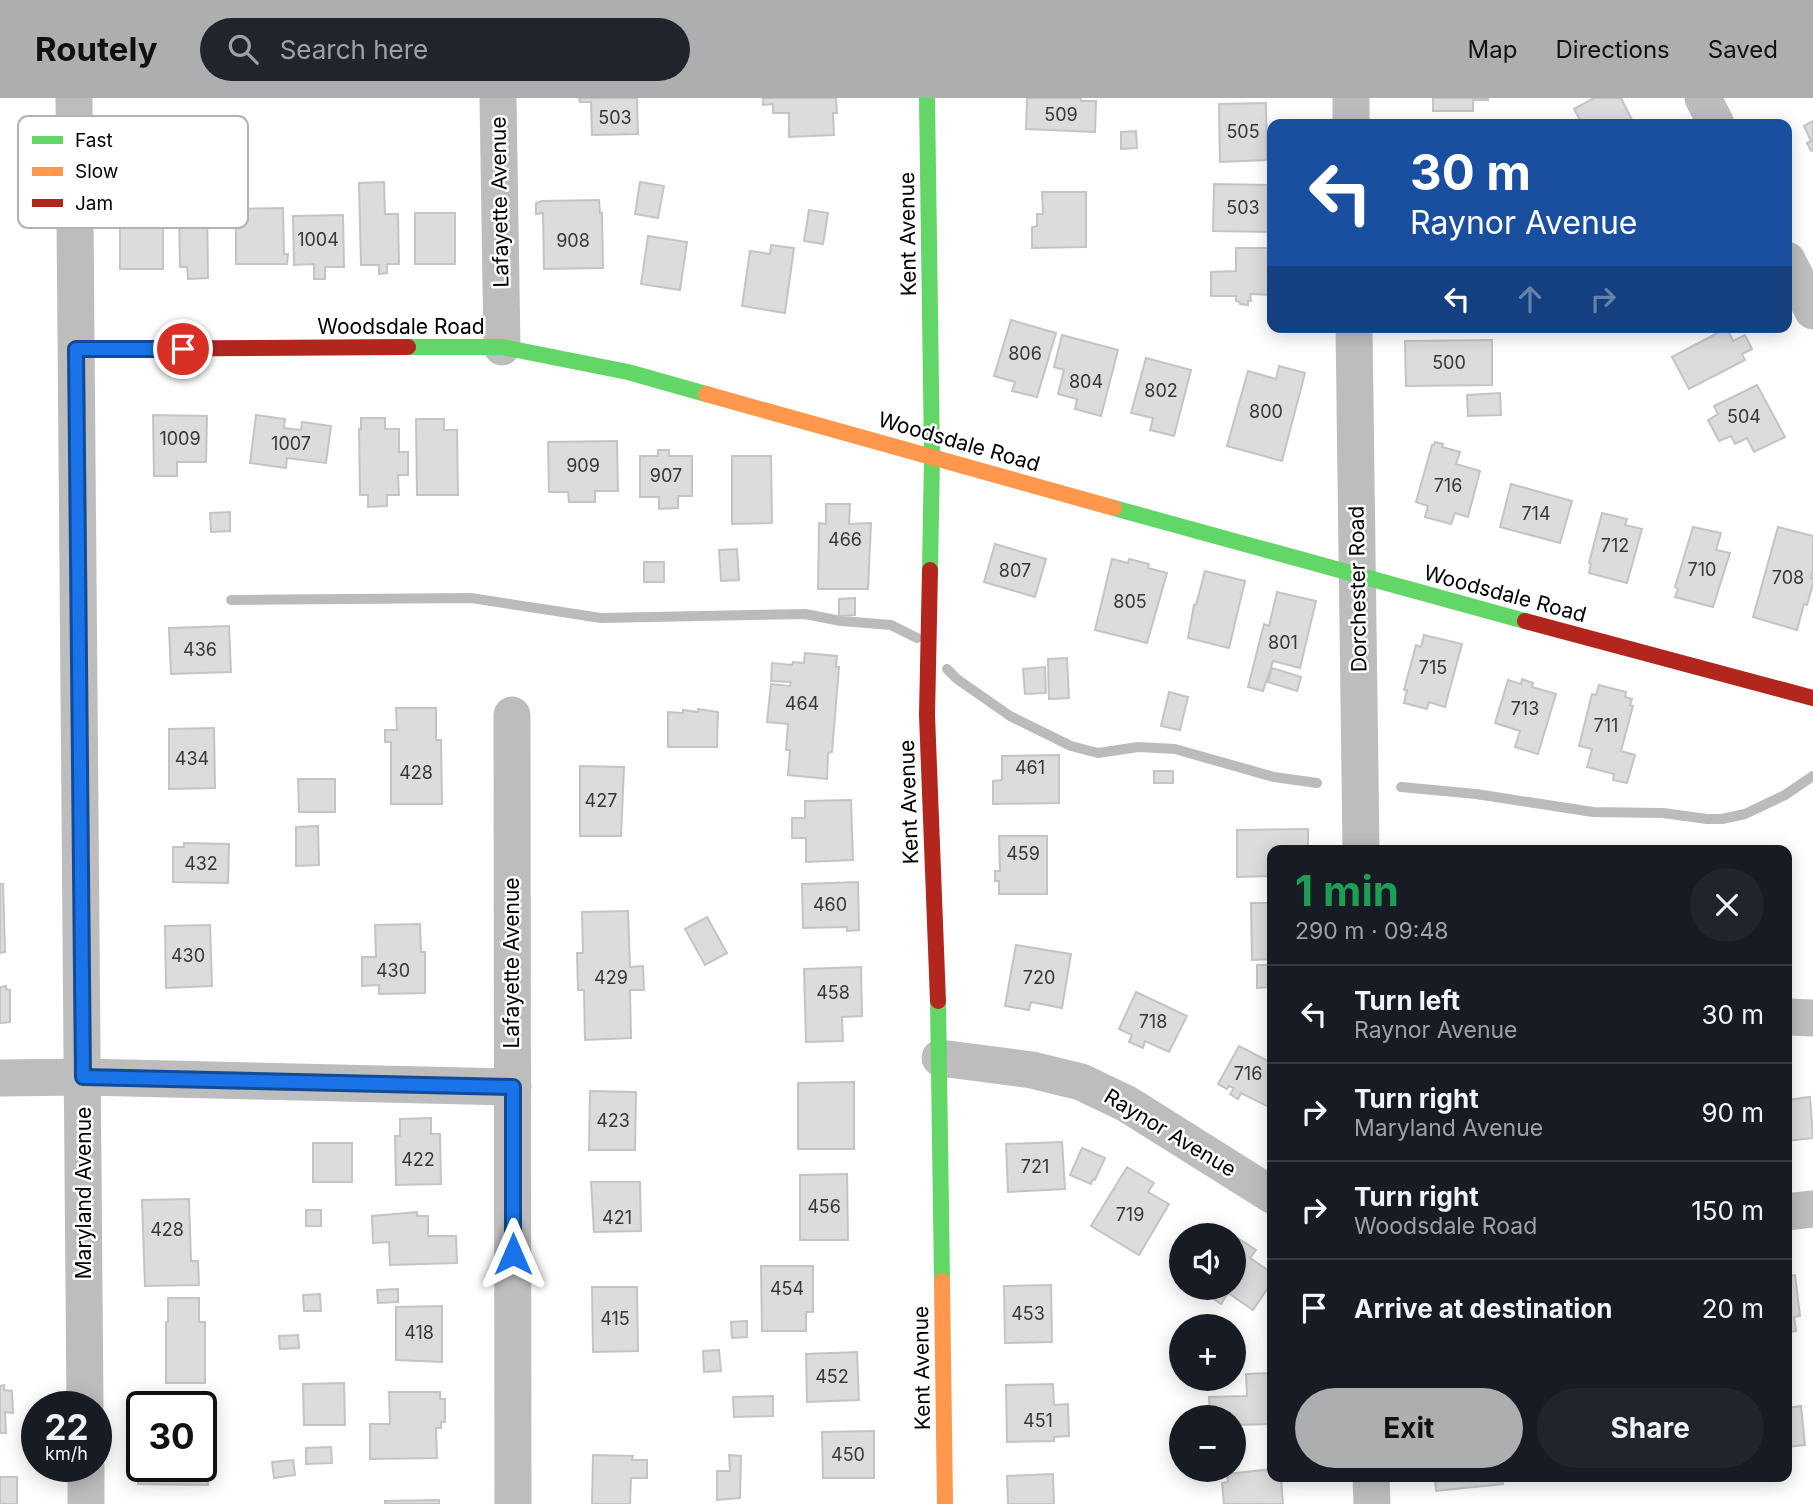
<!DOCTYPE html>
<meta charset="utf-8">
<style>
:root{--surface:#171b24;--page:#20242c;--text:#f1f3f6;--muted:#9ea1a6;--line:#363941;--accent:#adaeaf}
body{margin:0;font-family:Inter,sans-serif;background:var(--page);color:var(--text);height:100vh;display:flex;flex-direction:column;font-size:26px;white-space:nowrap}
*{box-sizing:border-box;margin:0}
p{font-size:23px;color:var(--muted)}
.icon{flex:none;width:38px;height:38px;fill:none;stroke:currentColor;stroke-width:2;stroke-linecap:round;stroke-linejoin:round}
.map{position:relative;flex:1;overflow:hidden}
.drawer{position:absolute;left:1267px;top:747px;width:525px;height:637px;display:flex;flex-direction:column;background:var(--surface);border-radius:14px;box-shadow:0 4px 18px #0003}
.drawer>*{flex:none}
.guide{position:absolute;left:1267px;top:21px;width:525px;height:214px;border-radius:14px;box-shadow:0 4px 18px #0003;background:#1a4fa0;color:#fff;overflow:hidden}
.controls{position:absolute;left:1169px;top:1125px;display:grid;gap:14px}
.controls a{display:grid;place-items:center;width:77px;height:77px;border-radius:50%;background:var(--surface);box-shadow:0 4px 18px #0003;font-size:35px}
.speed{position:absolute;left:21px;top:1293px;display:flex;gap:14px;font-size:35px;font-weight:700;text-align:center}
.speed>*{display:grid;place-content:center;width:91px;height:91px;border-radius:50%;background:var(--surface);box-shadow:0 4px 18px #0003;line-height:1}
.speed small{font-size:18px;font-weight:400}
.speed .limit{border:4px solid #111;border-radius:10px;background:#fff;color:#111}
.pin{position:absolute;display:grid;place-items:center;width:60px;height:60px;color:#fff;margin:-30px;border:4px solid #fff;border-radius:50%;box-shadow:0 2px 7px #0007}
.me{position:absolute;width:77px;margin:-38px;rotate:0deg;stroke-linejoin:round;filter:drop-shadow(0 0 5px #0008)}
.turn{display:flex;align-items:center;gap:24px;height:147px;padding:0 28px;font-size:32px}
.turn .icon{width:91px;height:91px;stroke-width:2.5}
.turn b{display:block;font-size:49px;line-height:60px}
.lanes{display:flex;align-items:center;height:66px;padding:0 28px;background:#0003;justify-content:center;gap:35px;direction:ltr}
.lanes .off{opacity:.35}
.round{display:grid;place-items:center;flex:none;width:74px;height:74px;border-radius:37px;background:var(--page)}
.headline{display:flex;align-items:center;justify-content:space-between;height:119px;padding:0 28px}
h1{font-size:42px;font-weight:700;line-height:52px;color:#1e9e55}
.cta{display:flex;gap:14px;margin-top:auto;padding:14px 28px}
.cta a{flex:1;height:80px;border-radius:42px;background:var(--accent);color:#111;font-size:28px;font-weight:700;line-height:80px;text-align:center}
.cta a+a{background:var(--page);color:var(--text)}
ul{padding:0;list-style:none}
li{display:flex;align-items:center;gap:21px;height:98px;padding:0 28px;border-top:2px solid var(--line)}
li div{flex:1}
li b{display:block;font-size:26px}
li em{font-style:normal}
header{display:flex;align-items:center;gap:42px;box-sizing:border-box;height:98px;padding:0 35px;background:var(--accent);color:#111}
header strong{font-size:33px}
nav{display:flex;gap:38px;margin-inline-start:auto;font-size:24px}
.search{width:490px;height:63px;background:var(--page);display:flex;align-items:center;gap:18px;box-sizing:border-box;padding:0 24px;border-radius:38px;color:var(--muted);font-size:26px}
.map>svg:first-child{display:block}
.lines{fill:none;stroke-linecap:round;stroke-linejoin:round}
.stream{stroke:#bbb;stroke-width:10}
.building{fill:#dcdcdc;stroke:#c4c4c4;stroke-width:2}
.street{stroke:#bdbdbd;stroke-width:37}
.fast{stroke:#63d668;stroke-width:16}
.slow{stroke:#ff974d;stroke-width:16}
.jam{stroke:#b3261e;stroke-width:16}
.route-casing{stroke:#114b97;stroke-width:18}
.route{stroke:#1a73e8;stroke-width:12}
.labels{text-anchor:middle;stroke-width:5;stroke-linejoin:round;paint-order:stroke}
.number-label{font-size:18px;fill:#373737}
.street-label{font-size:21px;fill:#000;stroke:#fff}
.key{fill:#fff;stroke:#b2b2b2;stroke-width:2}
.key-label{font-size:19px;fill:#000}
</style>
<header>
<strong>Routely</strong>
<div class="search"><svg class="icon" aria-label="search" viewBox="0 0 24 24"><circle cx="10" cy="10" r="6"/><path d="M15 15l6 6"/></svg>Search here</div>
<nav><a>Map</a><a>Directions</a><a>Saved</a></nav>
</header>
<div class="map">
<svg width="1813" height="1406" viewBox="0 0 1813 1406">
<rect width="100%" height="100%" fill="#fff"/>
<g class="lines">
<!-- stream -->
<path class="stream" d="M231,502L471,500L601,520L805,516L841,523L891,527L917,540
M947,571L957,581L1010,618L1071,648L1098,655L1138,649L1175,651L1274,679L1317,685
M1401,689L1476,696L1593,714L1663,715L1707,721H1722L1745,716L1785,697L1813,678"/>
</g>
<!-- building -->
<path class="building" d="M579,0H637L638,36L592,37L591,4H580Z
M763,0H836L837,15H833L834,37L789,39V15H773V6L763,7Z
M1027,0H1081V3H1096L1095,34L1026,31Z
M1433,0H1488V2H1473V13H1433Z
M1594,0H1621L1634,26H1582L1574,11Z
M1266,5L1267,62L1220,64L1219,6Z
M1813,23V52L1811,53L1807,45L1811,43L1804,28Z
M1136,33L1137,50L1121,51V34Z
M384,84L385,116H398L399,166H387V175L379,176V167H361L359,85Z
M640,84L664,88L658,120L635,116Z
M1214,86L1272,87V134L1213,133Z
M1042,94H1086V149L1032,150V129L1037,128V116H1043Z
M599,102L600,115H602L603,170L544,171L543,115L536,116V105L542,103Z
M179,107H207L208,180L188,181L187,169H180Z
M120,110H163V171H120Z
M283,110L284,156H288L287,166H236V111Z
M809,112L828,115L823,146L804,143Z
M415,115H455V166H415Z
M343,117L344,169H325V181H314V166L294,167L293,118Z
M648,138L687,144L680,192L641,186Z
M771,147L794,150L785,215L742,208L750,153L770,156Z
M1236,150H1272V197L1250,196L1251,203H1248V207L1240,206V204L1236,203V198H1211V174L1236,173Z
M1011,222L1056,235L1037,299L1012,293L1015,284L994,278Z
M1727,230L1733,243L1745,237L1752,251L1742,256L1745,262L1689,291L1672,259Z
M1062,237L1118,252L1101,318L1075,311L1077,301L1058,296L1064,272L1054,269Z
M1492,242V287L1406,288L1405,243Z
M1146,260L1191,272L1174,338L1150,332L1153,320L1131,315Z
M1279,268L1305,275L1282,363L1227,348L1248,273L1276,281Z
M1757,287L1785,339L1754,354L1747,340L1735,346L1731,338L1719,343L1708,322L1718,316L1714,308Z
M1500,295L1501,317L1468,318L1467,297Z
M153,317L207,318L206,364H177V378H154Z
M256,317L285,321L284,330L301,332L302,324L331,328L326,365L287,360L286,370L250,365Z
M361,320H385V331H399V354H408V377H398L399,397H387V408L368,409V397H360L359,331H361Z
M416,321H444V332H457L458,397H417Z
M617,343L618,393H595V404H569L568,394H549L548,344Z
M1435,344L1443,346L1442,349L1460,354L1456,366L1480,373L1468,419L1455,415L1451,426L1425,419L1428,408L1416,404L1432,347H1434Z
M658,352H669V358H692V398H678V410L659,411V399H640V358H658Z
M732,358H771L772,425L732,426Z
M1511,386L1572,403L1560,445L1500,429Z
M826,406H850L849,426L871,425L868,491H818L819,425L826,426Z
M230,414V433L211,434L210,415Z
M1602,415L1627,421L1625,427L1642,431L1627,485L1589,475L1591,466L1589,465Z
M1693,429L1721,435L1716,452L1730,455L1713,509L1675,499L1678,491L1675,489Z
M1778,429L1813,438V471L1811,480H1813V486L1807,507L1804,506L1797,532L1753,519Z
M995,446L1046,461L1035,499L984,484Z
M737,451L739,482L721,483L719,452Z
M1112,461L1128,465L1129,461L1149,466L1148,470L1167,475L1147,545L1095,532Z
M644,464H664V484H644Z
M1205,473L1245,483L1229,550L1188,540L1194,507H1196Z
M1277,494L1316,503L1300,570L1273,563L1263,593L1248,589L1264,526L1269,528Z
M855,500V517L839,518V501Z
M229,528L231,574L171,576L169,530Z
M1424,537L1462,546L1445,609L1429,604L1427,611L1404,605L1407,592H1404L1416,547L1421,549Z
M805,555L837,558L836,569H839L832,654L828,655L827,681L788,677L790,652H786L788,626L767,624L771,586L790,588L791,584L771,583L772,565L792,567L793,564L804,565Z
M1067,560L1069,600L1049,601L1048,561Z
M1045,569L1046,595L1025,596L1023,571Z
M1272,570L1301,579L1297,593L1268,584Z
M1522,581L1533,585L1532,589L1556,596L1538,656L1515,649L1520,633L1495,625L1508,582L1521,586Z
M1599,587L1626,594L1625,599L1632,601L1630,607L1633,608L1621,653L1635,657L1627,685L1613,682L1614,676L1587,669L1592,651L1579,648L1592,596L1596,597Z
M1169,594L1188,599L1180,632L1161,628Z
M396,610H436V642H441L442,706H391V644H385V632H397Z
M698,611L718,614L717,649H668V614L683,615V612L698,614Z
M214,630L215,690L169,691V631Z
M1059,657V705L993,706V683L1002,682V658Z
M580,668L624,669L621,738H580Z
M1154,673H1173V685H1154Z
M298,681H335V714H299Z
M851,702L853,762L806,764V740H792V720H805V703Z
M318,728L319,767L296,768V729Z
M1308,731V752H1272V778L1237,779V732Z
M999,738H1047V796H999V783H995V773H1000Z
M184,745L229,746L228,785L173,784V749H184Z
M858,784L859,832L847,833V829L803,830L802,786Z
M0,786H3L5,854L0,855Z
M1251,805H1272V861L1252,862Z
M628,813L630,869L643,868L644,892H630L631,940L585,942L584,892H578L577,855H583L582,814Z
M707,819L727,855L705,867L685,831Z
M420,826L421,854H425V895L379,896V887L362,888V859H376L375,827Z
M210,827L212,888L166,890L165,828Z
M1016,847L1071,856L1062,910L1031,904L1029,912L1005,908Z
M1257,867H1272V889L1257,890Z
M861,869L862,918L842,919L843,943L806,944L804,871Z
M6,888V891L10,892V924L0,925V889Z
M1136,894L1187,918L1169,954L1145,943L1143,950L1129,944L1132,937L1119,931Z
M1239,948L1272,965V1003L1269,1009L1241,995L1238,1001L1230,996L1234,990L1229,988L1227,991L1218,986Z
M854,984V1051H798V985Z
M590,993L636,994L635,1052H589Z
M1810,999L1813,1040L1787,1043V1002Z
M431,1020V1036H440L441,1086L396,1087L395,1038H400V1021Z
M1062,1044L1065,1091L1008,1094L1006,1046Z
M313,1045H352V1084H313Z
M1082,1050L1105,1060L1095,1082L1093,1081L1091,1086L1070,1077Z
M1127,1069L1154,1085L1148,1094L1169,1106L1139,1157L1091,1128Z
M847,1076L848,1142H800V1077Z
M591,1084H640L641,1133L594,1134Z
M189,1101L191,1163H198L199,1187L145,1188L142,1102Z
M306,1112H321V1128H306Z
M417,1114V1118H428V1138H456L457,1165L390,1167L389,1144L373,1145L372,1118Z
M1233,1137L1256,1152L1250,1160L1272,1175V1184L1253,1212L1228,1195L1221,1206L1198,1190H1234Z
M761,1168H813V1214H806V1233H762Z
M1795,1177L1800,1218L1794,1219L1796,1233L1787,1234V1178Z
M1051,1187L1052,1244L1005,1245L1004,1188Z
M592,1189H637L638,1253L593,1254Z
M398,1191V1204L378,1205L377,1192Z
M320,1196L321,1213H304L303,1197Z
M168,1200H199V1224H205V1285H166V1224H168Z
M442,1208V1264L396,1262V1209Z
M747,1223V1239L732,1240L731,1224Z
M298,1237L299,1250L280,1251L279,1238Z
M719,1252L721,1273L704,1274L703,1253Z
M857,1254L859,1302L807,1304L806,1256Z
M1272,1275V1326L1234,1327V1320H1210L1209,1299L1247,1298L1246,1276Z
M344,1285L345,1327H304L303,1286Z
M1053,1286L1054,1307L1068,1306L1069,1338L1054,1339V1343L1007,1344L1006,1287Z
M4,1287V1292L12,1293L13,1315L5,1314L6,1335H0V1288Z
M389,1294H440V1301H445V1324H441V1330H436L437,1360L370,1361V1326H390Z
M773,1298V1318L734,1319L733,1299Z
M1801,1308L1805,1347L1787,1349V1310Z
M139,1333H142V1368H201V1334L212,1335L208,1387L138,1386Z
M874,1333V1380H823L822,1334Z
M331,1349L332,1365L306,1366V1350Z
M593,1357L633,1358L632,1362H647V1380H631L630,1406H592Z
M729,1357L741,1358L740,1400L717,1402V1373H730Z
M293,1362L295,1377L274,1380L272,1364Z
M1272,1371V1379H1281L1283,1406H1224L1222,1385L1228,1384L1227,1376Z
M1053,1376L1054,1406H1008L1007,1378Z
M0,1379H17V1406H0Z
M1435,1379H1502L1503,1386L1436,1393Z
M439,1402V1406H385V1403Z"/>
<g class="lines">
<!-- street -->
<path class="street" d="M74,0L85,1309
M498,0L502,249
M1351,0V26
M1703,0L1716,26
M1787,162L1813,213
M1354,229L1361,752
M512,617L513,1406
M1787,919L1813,920
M940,960L1032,972L1081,984L1127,1006L1272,1097
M0,980L84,979L513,989
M1787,1114L1813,1111
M86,1368V1406
M1371,1379L1372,1406"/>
<!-- fast -->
<path class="fast" d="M927,0L932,359L930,472
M408,249H502L628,274L706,296
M1114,410L1525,523
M938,903L942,1183"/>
<!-- slow -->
<path class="slow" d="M706,296L1114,410
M942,1183L945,1406"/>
<!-- jam -->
<path class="jam" d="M76,251L408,249
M930,472L927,617L938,903
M1525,523L1813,600"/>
</g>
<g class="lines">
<!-- route casing -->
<g class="route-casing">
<path id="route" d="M183,251H76L83,979L513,989V1156"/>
</g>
<!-- route -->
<use href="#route" class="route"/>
</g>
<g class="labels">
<!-- number labels -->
<g class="number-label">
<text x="1061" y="23">509</text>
<text x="615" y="26">503</text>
<text x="1243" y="40">505</text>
<text x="1243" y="116">503</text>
<text x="318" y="148">1004</text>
<text x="573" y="149">908</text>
<text x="1025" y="262">806</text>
<text x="1449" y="271">500</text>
<text x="1086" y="290">804</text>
<text x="1161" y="299">802</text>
<text x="1266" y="320">800</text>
<text x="1744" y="325">504</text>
<text x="180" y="347">1009</text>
<text x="291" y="352">1007</text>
<text x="583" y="374">909</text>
<text x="666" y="384">907</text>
<text x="1448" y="394">716</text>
<text x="1536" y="422">714</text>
<text x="845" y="448">466</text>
<text x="1615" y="454">712</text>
<text x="1702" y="478">710</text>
<text x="1015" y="479">807</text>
<text x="1788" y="486">708</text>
<text x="1130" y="510">805</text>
<text x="1283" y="551">801</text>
<text x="200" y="558">436</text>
<text x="1433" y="576">715</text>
<text x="802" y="612">464</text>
<text x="1525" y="617">713</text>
<text x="1606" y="634">711</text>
<text x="192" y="667">434</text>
<text x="1030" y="676">461</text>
<text x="416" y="681">428</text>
<text x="601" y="709">427</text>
<text x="1023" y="762">459</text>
<text x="201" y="772">432</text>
<text x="830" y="813">460</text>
<text x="188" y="864">430</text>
<text x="393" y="879">430</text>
<text x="611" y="886">429</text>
<text x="1039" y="886">720</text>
<text x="833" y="901">458</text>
<text x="1153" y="930">718</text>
<text x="1248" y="982">716</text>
<text x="613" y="1029">423</text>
<text x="418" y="1068">422</text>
<text x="1035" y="1075">721</text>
<text x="824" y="1115">456</text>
<text x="1130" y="1123">719</text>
<text x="617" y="1126">421</text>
<text x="167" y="1138">428</text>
<text x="787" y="1197">454</text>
<text x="1028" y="1222">453</text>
<text x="615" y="1227">415</text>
<text x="419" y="1241">418</text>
<text x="832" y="1285">452</text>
<text x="1038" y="1329">451</text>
<text x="848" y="1363">450</text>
</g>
<!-- street labels -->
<g class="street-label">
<text transform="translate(500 104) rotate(-91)" y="7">Lafayette Avenue</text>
<text transform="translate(908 136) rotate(-91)" y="7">Kent Avenue</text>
<text x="401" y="236">Woodsdale Road</text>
<text transform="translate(959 344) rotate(16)" y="7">Woodsdale Road</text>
<text transform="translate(1358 491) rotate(-91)" y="7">Dorchester Road</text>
<text transform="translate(1505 496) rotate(15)" y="7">Woodsdale Road</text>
<text transform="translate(909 704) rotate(-92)" y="7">Kent Avenue</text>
<text transform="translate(512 865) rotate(-90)" y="7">Lafayette Avenue</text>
<text transform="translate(1170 1035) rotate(31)" y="7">Raynor Avenue</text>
<text transform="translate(84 1095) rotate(-90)" y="7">Maryland Avenue</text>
<text transform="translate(922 1270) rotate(-91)" y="7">Kent Avenue</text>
</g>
</g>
<!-- legend -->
<rect x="18" y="18" width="230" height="112" rx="10" class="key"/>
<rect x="32" y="38" width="31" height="8" fill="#63d668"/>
<rect x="32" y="69" width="31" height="9" fill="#ff974d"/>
<rect x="32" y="101" width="31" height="8" fill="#b3261e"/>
<g class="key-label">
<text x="75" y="49">Fast</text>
<text x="75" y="80">Slow</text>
<text x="75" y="112">Jam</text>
</g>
</svg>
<div class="controls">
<a><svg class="icon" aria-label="sound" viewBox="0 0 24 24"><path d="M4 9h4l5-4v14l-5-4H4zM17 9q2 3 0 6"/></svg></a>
<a>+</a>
<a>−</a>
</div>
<div class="speed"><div>22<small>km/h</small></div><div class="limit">30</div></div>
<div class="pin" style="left:183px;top:251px;background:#d93025"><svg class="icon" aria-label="arrive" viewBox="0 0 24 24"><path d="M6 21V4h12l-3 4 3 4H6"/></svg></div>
<svg class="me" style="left:513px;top:1156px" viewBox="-20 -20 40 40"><path d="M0-17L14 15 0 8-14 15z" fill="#1a73e8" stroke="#fff" stroke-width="4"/></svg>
<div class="guide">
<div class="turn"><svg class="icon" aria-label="left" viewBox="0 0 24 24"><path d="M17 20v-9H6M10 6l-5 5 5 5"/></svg><div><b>30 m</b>Raynor Avenue</div></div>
<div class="lanes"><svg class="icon" aria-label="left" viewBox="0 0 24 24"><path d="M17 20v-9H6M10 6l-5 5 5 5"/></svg><svg class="icon off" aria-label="ahead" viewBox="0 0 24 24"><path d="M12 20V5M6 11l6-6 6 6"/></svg><svg class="icon off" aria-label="right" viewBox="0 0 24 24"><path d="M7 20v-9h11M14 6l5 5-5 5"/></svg></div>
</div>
<section class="drawer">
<div class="headline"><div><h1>1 min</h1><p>290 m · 09:48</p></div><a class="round"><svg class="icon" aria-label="close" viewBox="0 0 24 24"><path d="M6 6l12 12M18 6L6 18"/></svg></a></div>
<ul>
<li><svg class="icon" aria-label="left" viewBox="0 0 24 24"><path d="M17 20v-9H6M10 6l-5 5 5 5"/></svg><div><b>Turn left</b><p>Raynor Avenue</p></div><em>30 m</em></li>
<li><svg class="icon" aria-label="right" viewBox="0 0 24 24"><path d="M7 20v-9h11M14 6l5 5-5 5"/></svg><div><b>Turn right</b><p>Maryland Avenue</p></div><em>90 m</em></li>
<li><svg class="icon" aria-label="right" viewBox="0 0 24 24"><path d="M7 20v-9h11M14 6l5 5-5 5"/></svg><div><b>Turn right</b><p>Woodsdale Road</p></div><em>150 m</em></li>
<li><svg class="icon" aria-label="arrive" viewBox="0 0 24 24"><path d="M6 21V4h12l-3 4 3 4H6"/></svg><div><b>Arrive at destination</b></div><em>20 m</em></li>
</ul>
<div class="cta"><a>Exit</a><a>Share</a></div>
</section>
</div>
